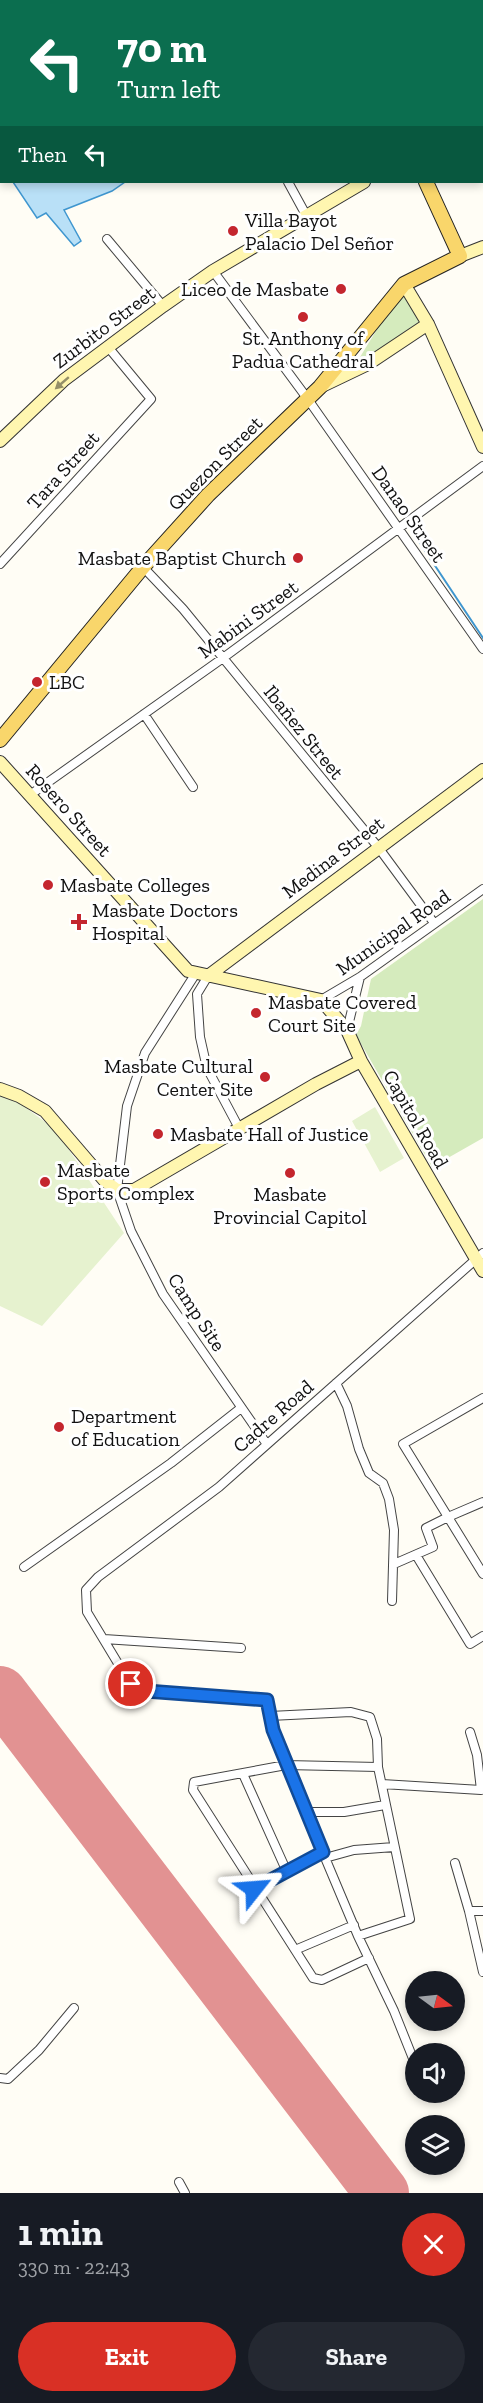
<!DOCTYPE html>
<meta charset="utf-8">
<style>
:root{--surface:#171b24;--page:#242831;--text:#f1f3f6;--muted:#9ea1a6;--accent:#d93025}
body{margin:0;font-family:"Zilla Slab",serif;background:var(--page);color:var(--text);height:100vh;display:flex;flex-direction:column;font-size:22px;white-space:nowrap}
*{box-sizing:border-box;margin:0}
p{font-size:20px;color:var(--muted)}
.icon{flex:none;width:33px;height:33px;fill:none;stroke:currentColor;stroke-width:2;stroke-linecap:round;stroke-linejoin:round}
.map{position:relative;height:2193px;overflow:hidden}
.details{display:flex;flex-direction:column;background:var(--surface);flex:1}
.details>*{flex:none}
.hud{position:absolute;left:0px;top:0px;width:483px;height:183px;box-shadow:0 3px 9px #0003;background:#0b6e4f;color:#fff;overflow:hidden}
.needle{width:39px;rotate:105deg}
.controls{position:absolute;left:405px;top:1971px;display:grid;gap:12px}
.controls a{display:grid;place-items:center;width:60px;height:60px;border-radius:50%;background:var(--surface);box-shadow:0 3px 9px #0003;font-size:30px}
.pin{position:absolute;display:grid;place-items:center;width:51px;height:51px;color:#fff;margin:-26px;border:3px solid #fff;border-radius:50%;box-shadow:0 2px 6px #0007}
.me{position:absolute;width:66px;margin:-33px;rotate:62deg;stroke-linejoin:round;filter:drop-shadow(0 0 4px #0008)}
.turn{display:flex;align-items:center;gap:21px;height:126px;padding:0 18px;font-size:27px}
.turn .icon{width:78px;height:78px;stroke-width:2.5}
.turn b{display:block;font-size:42px;line-height:51px}
.then{display:flex;align-items:center;height:57px;padding:0 18px;background:#0003;gap:12px;font-size:22px}
.round{display:grid;place-items:center;flex:none;width:63px;height:63px;border-radius:32px;background:var(--page)}
.summary{display:flex;align-items:center;justify-content:space-between;height:102px;padding:0 18px}
h1{font-size:36px;font-weight:700;line-height:45px}
.button{display:flex;gap:12px;margin-top:auto;padding:12px 18px}
.button a{flex:1;height:69px;border-radius:36px;background:var(--accent);color:#fff;font-size:24px;font-weight:700;line-height:69px;text-align:center}
.button a+a{background:var(--page);color:var(--text)}
.map>svg:first-child{display:block}
.industrial{fill:#eee6ef}
.green{fill:#d5ebbd}
.pitch{fill:#e6f2cf}
.water{fill:#b9e0f7;stroke:#3f96cf;stroke-width:1.5}
.lines{fill:none;stroke-linecap:round;stroke-linejoin:round}
.stream{stroke:#3f96cf;stroke-width:2}
.runway{stroke:#e29292;stroke-width:54}
.street-casing{stroke:#444;stroke-width:10}
.secondary-casing{stroke:#333;stroke-width:14}
.primary-casing{stroke:#222;stroke-width:16}
.street{stroke:#fff;stroke-width:8}
.secondary{stroke:#fff6b0;stroke-width:12}
.primary{stroke:#f9d66b;stroke-width:14}
.oneway{fill:#948f68}
.route-casing{stroke:#114b97;stroke-width:15}
.route{stroke:#1a73e8;stroke-width:10}
.poi-dot{fill:#c4262e;stroke:#fff;stroke-width:2}
.labels{text-anchor:middle;stroke-width:6;stroke-linejoin:round;paint-order:stroke}
.poi-label{font-size:20px;fill:#111;stroke:#fff;text-anchor:start}
.street-label{font-size:20px;fill:#111;stroke:#fff}
</style>
<div class="map">
<svg width="483" height="2193" viewBox="0 0 483 2193">
<rect width="100%" height="100%" fill="#fffdf5"/>
<!-- industrial -->
<path class="industrial" d="M314,0H483V74L482,2H304Z"/>
<!-- green -->
<path class="green" d="M401,290L422,325L357,362Z
M483,899V1138L432,1167L356,1035L361,1026L371,979Z"/>
<!-- pitch -->
<path class="pitch" d="M0,1094L10,1096L56,1130L124,1233L42,1326L0,1306Z
M375,1107L404,1158L380,1172L352,1121Z"/>
<!-- water -->
<path class="water" d="M0,0H314L2,2L0,180Z
M13,182H125L112,191L64,210L81,241L74,246L46,213L37,218Z"/>
<g class="lines">
<!-- stream -->
<path class="stream" d="M414,534L483,638"/>
<!-- runway -->
<path class="runway" d="M0,1693L382,2193"/>
<!-- street casing -->
<g class="street-casing">
<path id="street" d="M288,182L306,215
M107,239L163,306
M213,271L307,398L483,649
M0,564L151,399L108,347
M143,567L183,609L378,847L434,923
M144,714L193,787
M30,795L223,658L483,466
M196,973L145,1053L127,1106L117,1190L131,1231L163,1294L266,1443
M208,976L197,994L200,1037L207,1068L240,1130
M321,1000L360,977L483,889
M347,1030L360,977
M336,1383L347,1406L359,1449L369,1473L383,1483L389,1499L394,1530L392,1601
M483,1502L448,1517L483,1574
M416,1555L470,1644L483,1636
M394,1564L433,1547L426,1528L448,1517L403,1444L483,1398
M24,1567L171,1463L241,1408
M104,1639L241,1648
M270,1716L351,1712L370,1717L377,1739L378,1767L286,1765L194,1782L193,1790L313,1978L322,1980L369,1958
M243,1774L287,1872
M382,1784L481,1790L477,1755L470,1732
M306,1812H344L385,1805
M325,1858L354,1850L394,1847
M455,1863L469,1911
M254,1889L323,1852
M483,1911H469L483,1972
M358,1936L410,1919L378,1767
M295,1950L354,1925
M416,2066L394,2011L358,1936L286,1765L273,1729L267,1700L138,1690L131,1685L87,1612L86,1590L98,1577L219,1487L483,1253
M0,2078L8,2079L39,2050L74,2008
M179,2182L185,2193"/>
</g>
<!-- secondary casing -->
<g class="secondary-casing">
<path id="secondary" d="M482,123L483,122
M460,256L483,247
M404,284L428,324L483,447
M320,387L368,364L428,324
M0,441L64,380L163,306L213,271L364,182
M0,762L188,971L321,1000L347,1030L361,1061L483,1271
M208,976L483,770
M0,1089L19,1096L45,1111L105,1181L117,1190H134L316,1084L361,1061"/>
</g>
<!-- primary casing -->
<g class="primary-casing">
<path id="primary" d="M386,0L387,2
M0,740L143,567L208,495L320,387L404,284L460,256L426,182"/>
</g>
<!-- street -->
<use href="#street" class="street"/>
<!-- secondary -->
<use href="#secondary" class="secondary"/>
<!-- primary -->
<use href="#primary" class="primary"/>
</g>
<!-- one-way arrows -->
<defs><path id="oneway-solid" d="M-6-.8H1V-3.2L6.5 0L1 3.2V.8H-6Z" transform="scale(1.5)"/></defs>
<use class="oneway" href="#oneway-solid" transform="translate(62 383) rotate(139)"/>
<g class="lines">
<!-- route casing -->
<g class="route-casing">
<path id="route" d="M131,1684L146,1691L267,1700L273,1730L323,1852L254,1889"/>
</g>
<!-- route -->
<use href="#route" class="route"/>
</g>
<!-- markers -->
<g class="poi-dot">
<circle cx="233" cy="231" r="6"/>
<circle cx="341" cy="289" r="6"/>
<circle cx="303" cy="317" r="6"/>
<circle cx="298" cy="558" r="6"/>
<circle cx="37" cy="682" r="6"/>
<circle cx="48" cy="885" r="6"/>
<path d="M76 913h6v6h6v6h-6v6h-6v-6h-6v-6h6z"/>
<circle cx="256" cy="1013" r="6"/>
<circle cx="265" cy="1077" r="6"/>
<circle cx="158" cy="1134" r="6"/>
<circle cx="290" cy="1173" r="6"/>
<circle cx="45" cy="1182" r="6"/>
<circle cx="59" cy="1427" r="6"/>
</g>
<g class="labels">
<!-- poi labels -->
<g class="poi-label">
<text x="245" y="227">Villa Bayot<tspan x="245" dy="23">Palacio Del Señor</tspan></text>
<text x="329" y="296" text-anchor="end">Liceo de Masbate</text>
<text x="303" y="345" text-anchor="middle">St. Anthony of<tspan x="303" dy="23">Padua Cathedral</tspan></text>
<text x="286" y="565" text-anchor="end">Masbate Baptist Church</text>
<text x="49" y="689">LBC</text>
<text x="60" y="892">Masbate Colleges</text>
<text x="92" y="917">Masbate Doctors<tspan x="92" dy="23">Hospital</tspan></text>
<text x="268" y="1009">Masbate Covered<tspan x="268" dy="23">Court Site</tspan></text>
<text x="253" y="1073" text-anchor="end">Masbate Cultural<tspan x="253" dy="23">Center Site</tspan></text>
<text x="170" y="1141">Masbate Hall of Justice</text>
<text x="57" y="1177">Masbate<tspan x="57" dy="23">Sports Complex</tspan></text>
<text x="290" y="1201" text-anchor="middle">Masbate<tspan x="290" dy="23">Provincial Capitol</tspan></text>
<text x="71" y="1423">Department<tspan x="71" dy="23">of Education</tspan></text>
</g>
<!-- street labels -->
<g class="street-label">
<text transform="translate(104 327) rotate(-37)" y="7">Zurbito Street</text>
<text transform="translate(215 463) rotate(-45)" y="7">Quezon Street</text>
<text transform="translate(63 470) rotate(-48)" y="7">Tara Street</text>
<text transform="translate(409 514) rotate(55)" y="7">Danao Street</text>
<text transform="translate(248 619) rotate(-36)" y="7">Mabini Street</text>
<text transform="translate(304 732) rotate(51)" y="7">Ibañez Street</text>
<text transform="translate(69 810) rotate(48)" y="7">Rosero Street</text>
<text transform="translate(333 857) rotate(-37)" y="7">Medina Street</text>
<text transform="translate(393 932) rotate(-35)" y="7">Municipal Road</text>
<text transform="translate(416 1119) rotate(60)" y="7">Capitol Road</text>
<text transform="translate(197 1312) rotate(57)" y="7">Camp Site</text>
<text transform="translate(273 1416) rotate(-41)" y="7">Cadre Road</text>
</g>
</g>
</svg>
<div class="controls">
<a><svg class="needle" viewBox="-14 -14 28 28"><path d="M0-13l5 13h-10z" fill="#e53935"/><path d="M0 13l5-13h-10z" fill="#9ea1a6"/></svg></a>
<a><svg class="icon" aria-label="sound" viewBox="0 0 24 24"><path d="M4 9h4l5-4v14l-5-4H4zM17 9q2 3 0 6"/></svg></a>
<a><svg class="icon" aria-label="layers" viewBox="0 0 24 24"><path d="M12 4l9 5-9 5-9-5zM3 14l9 5 9-5"/></svg></a>
</div>
<div class="pin" style="left:131px;top:1684px;background:#d93025"><svg class="icon" aria-label="arrive" viewBox="0 0 24 24"><path d="M6 21V4h12l-3 4 3 4H6"/></svg></div>
<svg class="me" style="left:254px;top:1889px" viewBox="-20 -20 40 40"><path d="M0-17L14 15 0 8-14 15z" fill="#1a73e8" stroke="#fff" stroke-width="4"/></svg>
<div class="hud">
<div class="turn"><svg class="icon" aria-label="left" viewBox="0 0 24 24"><path d="M17 20v-9H6M10 6l-5 5 5 5"/></svg><div><b>70 m</b>Turn left</div></div>
<div class="then">Then<svg class="icon" aria-label="left" viewBox="0 0 24 24"><path d="M17 20v-9H6M10 6l-5 5 5 5"/></svg></div>
</div>
</div>
<section class="details">
<div class="summary"><div><h1>1 min</h1><p>330 m · 22:43</p></div><a class="round" style="background:#d93025;color:#fff"><svg class="icon" aria-label="close" viewBox="0 0 24 24"><path d="M6 6l12 12M18 6L6 18"/></svg></a></div>
<div class="button"><a>Exit</a><a>Share</a></div>
</section>
